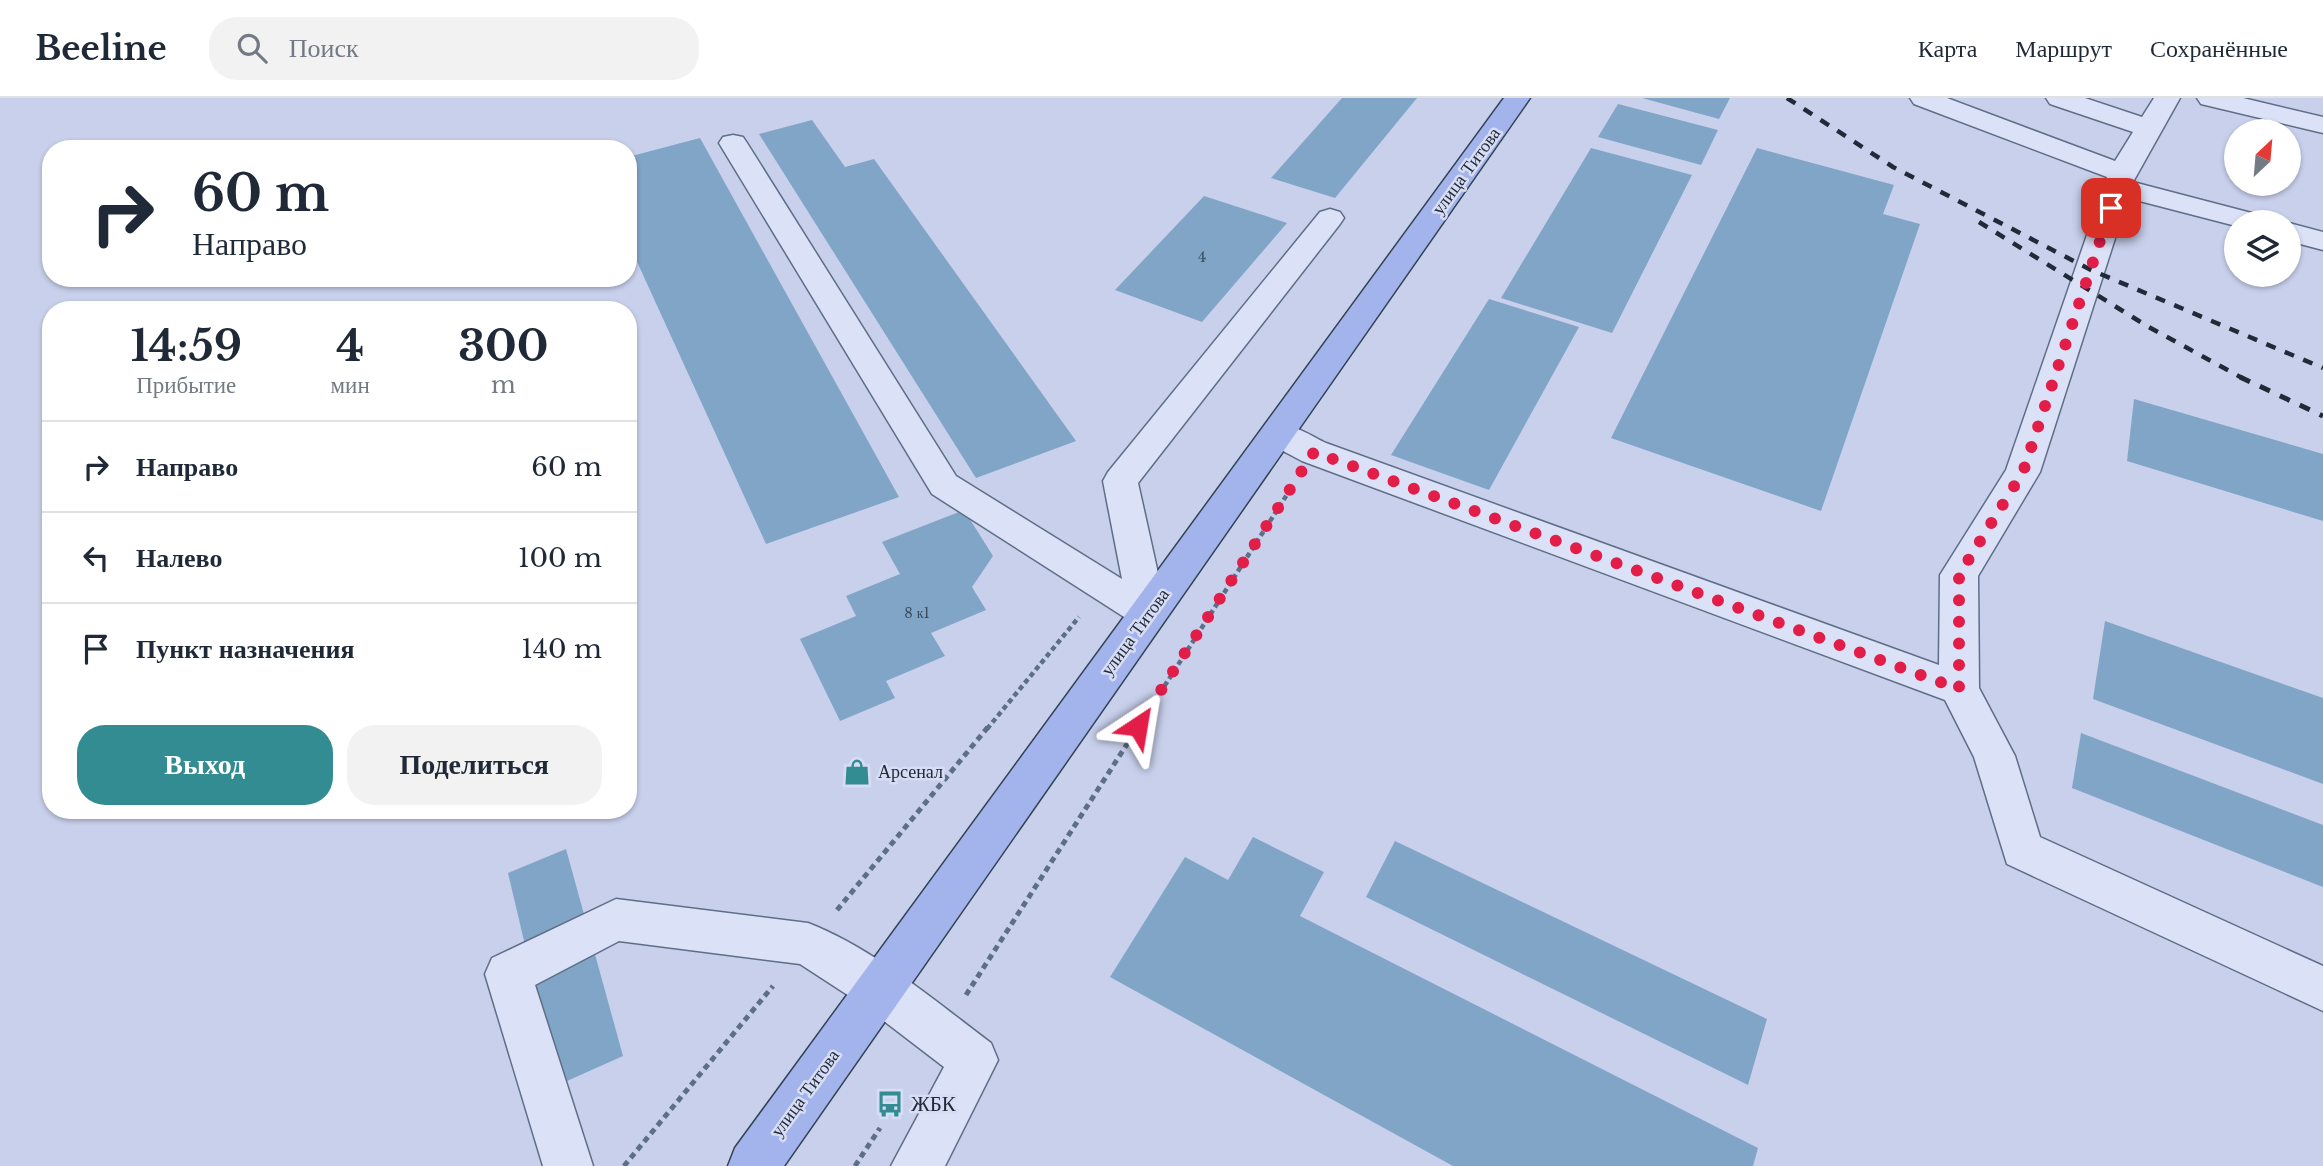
<!DOCTYPE html>
<html lang="ru">
<meta charset="utf-8">
<style>
:root{--surface:#fff;--page:#f2f2f3;--text:#1f2937;--muted:#747a83;--line:#e0e1e3;--accent:#328c92}
body{margin:0;font-family:"Libre Baskerville",serif;background:var(--page);color:var(--text);height:100vh;display:flex;flex-direction:column;font-size:26px;white-space:nowrap}
*{box-sizing:border-box;margin:0}
p{font-size:23px;color:var(--muted)}
.icon{flex:none;width:38px;height:38px;fill:none;stroke:currentColor;stroke-width:2;stroke-linecap:round;stroke-linejoin:round}
.map{position:relative;flex:1;overflow:hidden}
.side{position:absolute;left:42px;top:203px;width:595px;height:518px;display:flex;flex-direction:column;background:var(--surface);border-radius:28px;box-shadow:0 2px 5px #0004}
.side>*{flex:none}
.banner{position:absolute;left:42px;top:42px;width:595px;height:147px;border-radius:28px;box-shadow:0 2px 5px #0004;background:#fff;color:var(--text);overflow:hidden}
.needle{width:46px;rotate:26deg}
.fabs{position:absolute;left:2224px;top:21px;display:grid;gap:14px}
.fabs a{display:grid;place-items:center;width:77px;height:77px;border-radius:50%;background:var(--surface);box-shadow:0 2px 5px #0004;font-size:35px}
.pin{position:absolute;display:grid;place-items:center;width:60px;height:60px;color:#fff;margin:-30px;border-radius:14px;box-shadow:0 4px 10px #0006}
.me{position:absolute;width:77px;margin:-38px;rotate:33deg;stroke-linejoin:round;filter:drop-shadow(0 0 5px #0008)}
.turn{display:flex;align-items:center;gap:24px;height:147px;padding:0 35px;font-size:32px}
.turn .icon{width:91px;height:91px;stroke-width:2.5}
.turn b{display:block;font-size:49px;line-height:60px}
.eta{display:flex;justify-content:space-evenly;align-items:center;height:119px;text-align:center}
.eta b{font-size:42px;font-weight:700;line-height:49px}
.primary-button{display:flex;gap:14px;margin-top:auto;padding:14px 35px}
.primary-button a{flex:1;height:80px;border-radius:28px;background:var(--accent);color:#fff;font-size:28px;font-weight:700;line-height:80px;text-align:center}
.primary-button a+a{background:var(--page);color:var(--text)}
ul{padding:0;list-style:none}
li{display:flex;align-items:center;gap:21px;height:91px;padding:0 35px;border-top:2px solid var(--line)}
li div{flex:1}
li b{display:block;font-size:26px}
li em{font-style:normal}
header{display:flex;align-items:center;gap:42px;box-sizing:border-box;height:98px;padding:0 35px;background:var(--surface);border-bottom:2px solid var(--line)}
header strong{font-size:33px}
nav{display:flex;gap:38px;margin-inline-start:auto;font-size:24px}
.search{width:490px;height:63px;background:var(--page);display:flex;align-items:center;gap:18px;box-sizing:border-box;padding:0 24px;border-radius:28px;color:var(--muted);font-size:26px}
.map>svg:first-child{display:block}
.building{fill:#81a5c7}
.lines{fill:none;stroke-linecap:round;stroke-linejoin:round}
.minor-casing{stroke:#5e6e87;stroke-width:3}
.major-casing{stroke:#324255;stroke-width:3}
.path-far1{stroke:#5e6e87;stroke-width:4.5;stroke-dasharray:5 3.5;stroke-linecap:butt}
.path{stroke:#5e6e87;stroke-width:5;stroke-dasharray:6 4.5;stroke-linecap:butt}
.minor{fill:#dbe1f7;fill-rule:evenodd}
.major{fill:#a3b4ec;fill-rule:evenodd}
.rail-far1{stroke:#212b38;stroke-width:4.5;stroke-dasharray:10 10;stroke-linecap:butt}
.rail{stroke:#212b38;stroke-width:5;stroke-dasharray:11 11;stroke-linecap:butt}
.route{stroke:#e11d48;stroke-width:12;stroke-dasharray:0 21.6}
.labels{text-anchor:middle;stroke-width:5;stroke-linejoin:round;paint-order:stroke}
.number-label{font-size:14px;fill:#394a5c}
.street-label{font-size:18px;fill:#212b38;stroke:#d7ddf4}
.poi-label{font-size:18px;fill:#212b38;stroke:#d7ddf4;text-anchor:start}
.near-poi-label{font-size:21px;fill:#212b38;stroke:#d7ddf4;text-anchor:start}
</style>
<header>
<strong>Beeline</strong>
<div class="search"><svg class="icon" aria-label="search" viewBox="0 0 24 24"><circle cx="10" cy="10" r="6"/><path d="M15 15l6 6"/></svg>Поиск</div>
<nav><a>Карта</a><a>Маршрут</a><a>Сохранённые</a></nav>
</header>
<div class="map">
<svg width="2323" height="1068" viewBox="0 0 2323 1068">
<rect width="100%" height="100%" fill="#c8d0ec"/>
<!-- building -->
<path class="building" d="M1342,0H1417L1335,100L1271,80Z
M1642,0H1730L1719,21Z
M1618,6L1718,32L1701,67L1598,39Z
M812,22L845,69L874,61L1076,343L976,380L759,36Z
M700,40L899,399L766,446L628,144V59Z
M1591,50L1692,77L1612,235L1501,200Z
M1757,50L1894,87L1883,116L1920,126L1821,413L1611,340Z
M1204,98L1287,125L1202,224L1115,192Z
M1489,201L1579,229L1489,392L1391,357Z
M2134,301L2323,356V423L2127,363Z
M964,412L993,458L972,489L986,512L931,535L945,558L886,583L895,600L840,623L800,541L856,518L846,498L900,476L882,444Z
M2105,523L2323,600V686L2093,601Z
M2081,635L2323,727V789L2072,690Z
M1253,739L1324,774L1300,818L1758,1050L1753,1068H1453L1110,879L1185,759L1228,782Z
M1395,743L1767,921L1748,987L1366,799Z
M566,751L623,958L558,987L508,775Z"/>
<g class="lines">
<!-- minor casing -->
<g class="minor-casing">
<path id="minor" d="M1910,0H1947L2115,63L2133,34L2050,6L2046,0H2085L2142,19L2154,0H2180L2133,84L2263,118L2267,124H2236V128L2128,100L2040,374L1978,478L1979,590L2015,658L2040,739L2323,868V913L2007,766L1974,659L1945,602L1302,363L1266,344L1261,336L1266,328C1288,321 1307,336 1326,345L1939,567L1940,477L2006,372L2107,79L1914,6Z
M2197,0H2243L2323,19V35L2201,6Z
M733,37L743,39L747,45L956,378L1122,481L1103,383L1108,374L1320,114L1330,111L1340,114L1344,120L1340,126L1138,385L1167,516L1161,526L1148,531L1135,526L932,396L719,45L723,39Z
M2289,125L2323,134V152L2289,143Z
M616,801L808,825C873,850 935,903 991,945L998,962L945,1068H891L944,969L863,907L800,866L619,843L535,887L593,1068H543L485,876L492,860Z"/>
</g>
<!-- major casing -->
<g class="major-casing">
<path id="major" d="M1504,0H1530L784,1068H728L735,1050Z"/>
</g>
<!-- path-far1 -->
<path class="path-far1" d="M987,631L1079,519
M1137,631L1288,395"/>
<!-- path -->
<path class="path" d="M837,812L988,629
M966,897L1138,629
M624,1068L773,888
M855,1068L880,1030"/>
<!-- minor -->
<use href="#minor" class="minor"/>
<!-- major -->
<use href="#major" class="major"/>
<!-- rail-far1 -->
<path class="rail-far1" d="M1787,0L1893,69L2091,172L2323,270
M1979,124L2147,228L2244,281"/>
<!-- rail -->
<path class="rail" d="M2240,279L2323,318"/>
</g>
<g class="lines">
<!-- route -->
<path class="route" d="M1138,628L1314,354L1959,591V477L2023,374L2111,110"/>
</g>
<!-- icons -->
<defs>
<g id="shop-bare" transform="scale(2.1)"><path d="M-5-2.5h2.3a2.7 3.5 0 0 1 5.4 0H5L5.5 6h-11ZM-1.5-2.5h3a1.5 2.3 0 0 0-3 0Z" fill="#328c92" stroke="#d7ddf4" stroke-width="2.5" paint-order="stroke"/></g>
<g id="bus-bare" transform="scale(2.1)"><path d="M-5-6H5V4H4V6H2V4H-2V6H-4V4H-5ZM-3.5-4V0h7V-4ZM-3.5 1.2v1.5H-2V1.2ZM2 1.2v1.5H3.5V1.2Z" fill="#328c92" stroke="#d7ddf4" stroke-width="2.5" paint-order="stroke"/></g>
</defs>
<g fill-rule="evenodd">
<use href="#shop-bare" x="857" y="674"/>
<use href="#bus-bare" x="890" y="1006"/>
</g>
<g class="labels">
<!-- number labels -->
<g class="number-label">
<text x="1202" y="164">4</text>
<text x="917" y="520">8 к1</text>
</g>
<!-- street labels -->
<g class="street-label">
<text transform="translate(1466 73) rotate(-54)" y="6">улица Титова</text>
<text transform="translate(1135 534) rotate(-54)" y="6">улица Титова</text>
<text transform="translate(805 995) rotate(-54)" y="6">улица Титова</text>
</g>
<!-- poi labels -->
<g class="poi-label">
<text x="878" y="680">Арсенал</text>
</g>
<!-- near-poi labels -->
<g class="near-poi-label">
<text x="911" y="1013">ЖБК</text>
</g>
</g>
</svg>
<div class="fabs">
<a><svg class="needle" viewBox="-14 -14 28 28"><path d="M0-13l5 13h-10z" fill="#e53935"/><path d="M0 13l5-13h-10z" fill="#747a83"/></svg></a>
<a><svg class="icon" aria-label="layers" viewBox="0 0 24 24"><path d="M12 4l9 5-9 5-9-5zM3 14l9 5 9-5"/></svg></a>
</div>
<div class="pin" style="left:2111px;top:110px;background:#d93025"><svg class="icon" aria-label="arrive" viewBox="0 0 24 24"><path d="M6 21V4h12l-3 4 3 4H6"/></svg></div>
<svg class="me" style="left:1138px;top:628px" viewBox="-20 -20 40 40"><path d="M0-17L14 15 0 8-14 15z" fill="#e11d48" stroke="#fff" stroke-width="4"/></svg>
<div class="banner">
<div class="turn"><svg class="icon" aria-label="right" viewBox="0 0 24 24"><path d="M7 20v-9h11M14 6l5 5-5 5"/></svg><div><b>60 m</b>Направо</div></div>
</div>
<section class="side">
<div class="eta">
<div><b>14:59</b><p>Прибытие</p></div>
<div><b>4</b><p>мин</p></div>
<div><b>300</b><p>m</p></div>
</div>
<ul>
<li><svg class="icon" aria-label="right" viewBox="0 0 24 24"><path d="M7 20v-9h11M14 6l5 5-5 5"/></svg><div><b>Направо</b></div><em>60 m</em></li>
<li><svg class="icon" aria-label="left" viewBox="0 0 24 24"><path d="M17 20v-9H6M10 6l-5 5 5 5"/></svg><div><b>Налево</b></div><em>100 m</em></li>
<li><svg class="icon" aria-label="arrive" viewBox="0 0 24 24"><path d="M6 21V4h12l-3 4 3 4H6"/></svg><div><b>Пункт назначения</b></div><em>140 m</em></li>
</ul>
<div class="primary-button"><a>Выход</a><a>Поделиться</a></div>
</section>
</div>
